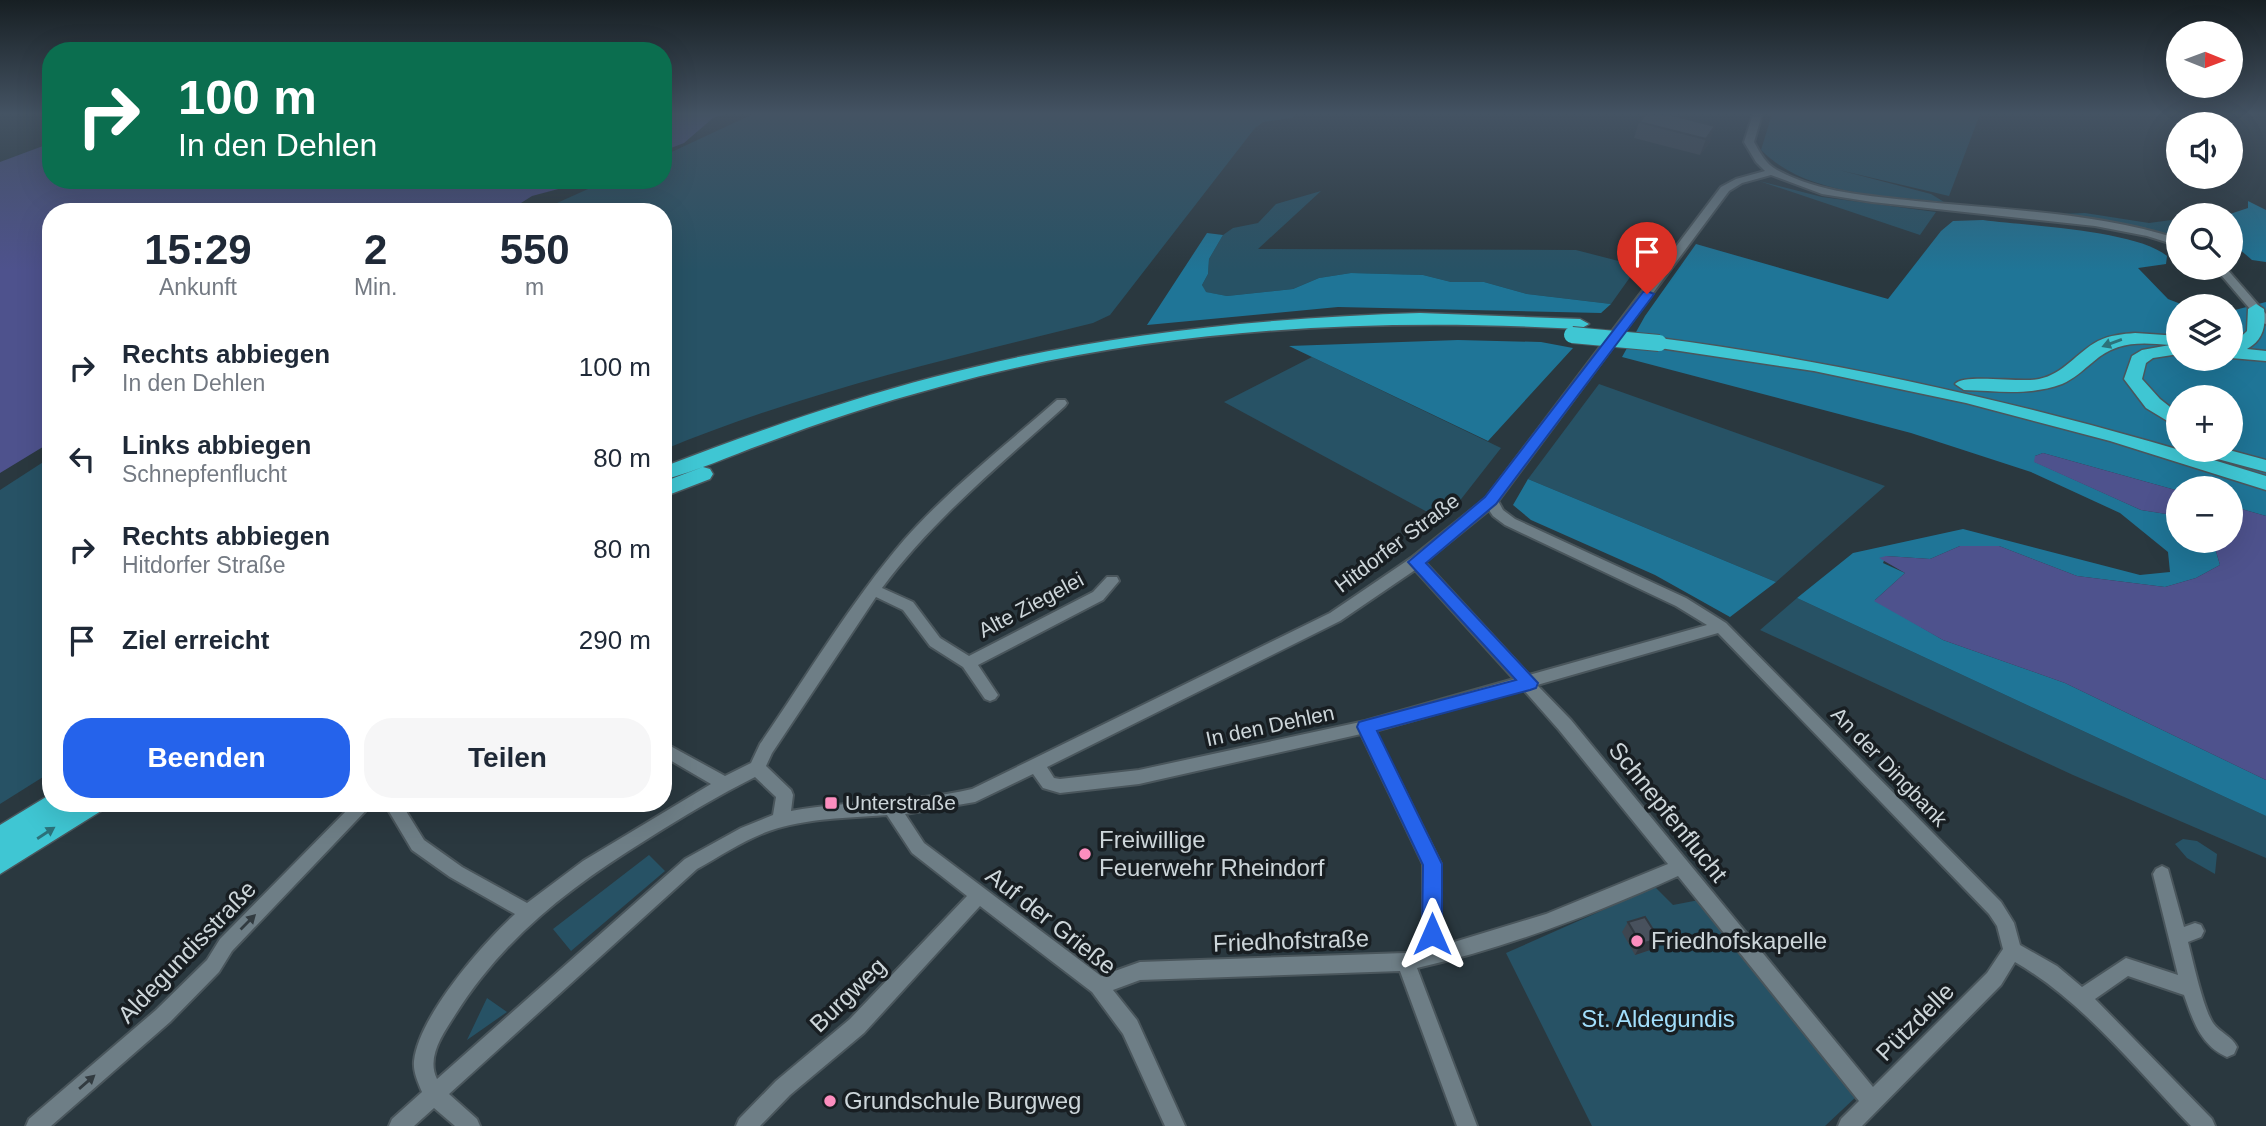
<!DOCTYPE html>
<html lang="de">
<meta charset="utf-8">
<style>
:root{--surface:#fff;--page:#f6f6f7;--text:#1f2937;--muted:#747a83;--accent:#2563eb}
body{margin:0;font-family:Arial,sans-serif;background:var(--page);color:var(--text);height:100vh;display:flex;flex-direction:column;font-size:26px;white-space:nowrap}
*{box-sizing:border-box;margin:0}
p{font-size:23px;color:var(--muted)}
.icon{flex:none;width:38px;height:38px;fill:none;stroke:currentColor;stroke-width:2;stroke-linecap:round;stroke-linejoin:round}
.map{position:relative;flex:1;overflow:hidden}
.sheet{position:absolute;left:42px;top:203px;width:630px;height:609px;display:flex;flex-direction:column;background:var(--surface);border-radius:28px;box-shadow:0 7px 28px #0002}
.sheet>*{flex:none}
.hud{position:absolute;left:42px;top:42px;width:630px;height:147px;border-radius:28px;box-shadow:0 7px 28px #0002;background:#0b6e4f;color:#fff;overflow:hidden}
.needle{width:46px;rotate:91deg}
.buttons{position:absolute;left:2166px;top:21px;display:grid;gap:14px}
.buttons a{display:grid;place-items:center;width:77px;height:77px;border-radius:50%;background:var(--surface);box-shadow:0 7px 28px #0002;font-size:35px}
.pin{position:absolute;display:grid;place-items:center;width:60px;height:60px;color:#fff;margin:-72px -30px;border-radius:50% 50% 50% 0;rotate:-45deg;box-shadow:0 0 7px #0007}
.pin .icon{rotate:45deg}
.me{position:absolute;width:77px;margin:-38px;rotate:0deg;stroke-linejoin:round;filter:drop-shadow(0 0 5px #0008)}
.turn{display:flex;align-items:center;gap:24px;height:147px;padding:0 21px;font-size:32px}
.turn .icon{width:91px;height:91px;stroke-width:2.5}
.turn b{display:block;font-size:49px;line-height:60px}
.eta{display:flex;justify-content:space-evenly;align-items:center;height:119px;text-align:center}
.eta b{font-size:42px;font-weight:800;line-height:49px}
.button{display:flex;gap:14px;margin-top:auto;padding:14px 21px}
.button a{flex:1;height:80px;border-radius:28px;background:var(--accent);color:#fff;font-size:28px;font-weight:800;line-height:80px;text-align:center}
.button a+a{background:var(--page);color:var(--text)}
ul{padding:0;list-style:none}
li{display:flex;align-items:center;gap:21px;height:91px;padding:0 21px}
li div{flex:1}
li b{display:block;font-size:26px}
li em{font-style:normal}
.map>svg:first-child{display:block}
.green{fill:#275265}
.forest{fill:#1f7597;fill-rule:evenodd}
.water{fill:#4e528d}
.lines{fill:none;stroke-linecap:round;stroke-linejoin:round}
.minor-casing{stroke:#4a565c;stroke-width:4}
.highway-casing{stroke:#4a565c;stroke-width:3}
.minor{fill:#6e7e86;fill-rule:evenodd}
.highway{fill:#3fc6d3;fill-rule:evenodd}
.highway-bridge-casing{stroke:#4a565c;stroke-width:18;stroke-linecap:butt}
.highway-bridge{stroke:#3fc6d3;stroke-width:16}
.wall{fill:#3e4650}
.shaded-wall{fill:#323941}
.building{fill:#48515d;stroke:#323941;stroke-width:2}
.oneway{fill:#2c727a}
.oneway2{fill:#323b40}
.route{fill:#2563eb;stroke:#184099;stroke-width:2}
.poi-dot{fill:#fd8ebf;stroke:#181e22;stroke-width:2.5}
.labels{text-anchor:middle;stroke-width:7;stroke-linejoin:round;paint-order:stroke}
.street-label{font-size:21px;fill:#cdd6da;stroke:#181e22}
.poi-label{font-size:21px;fill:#cdd6da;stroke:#181e22;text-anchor:start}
.near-street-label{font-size:24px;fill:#cdd6da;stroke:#181e22}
.near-poi-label{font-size:24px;fill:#cdd6da;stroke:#181e22;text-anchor:start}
.near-park-label{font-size:24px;fill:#a1defb;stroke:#181e22}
</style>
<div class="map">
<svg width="2266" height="1126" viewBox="0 0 2266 1126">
<rect width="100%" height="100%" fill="#2a383f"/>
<!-- green -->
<path class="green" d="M753,114H1296L1292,118L1263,122L1255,128L1110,315L1093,323C947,359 803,392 663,450V212H537L608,180H663V156Z
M1772,114H1980L1949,196L1839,170L1931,194L1944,202C1884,195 1806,196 1761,150Z
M1759,181L1822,197L1936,212L1920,235Z
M1321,191L1258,249L1576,250L1638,266L1611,304L1527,294L1484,282H1451L1423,275L1351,273L1319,278L1293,289L1227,296L1205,292L1202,285L1208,274L1209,259L1223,235L1233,228L1258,223L1276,204Z
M2085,213L2149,223L2179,219V240L2142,228L2058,214Z
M1312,357L1501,448L1444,521L1224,402Z
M1599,384L1885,486L1776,582L1528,479Z
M51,457V772L0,804V490Z
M1797,598L2266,816V858L2073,775L1760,630Z
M2183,839L2197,841L2217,854L2215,874L2187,858L2175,844Z
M649,855L665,871L571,951L553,929Z
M1655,887L1673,905L1699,900L1858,1095L1825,1126H1592L1506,953Z
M487,998L507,1012L467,1040Z"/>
<!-- forest -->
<path class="forest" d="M2248,201L2266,210V262L2252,260L2231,242V215H2227L2248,208Z
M1983,220C2027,226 2135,230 2167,256L2166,264L2138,268L2168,299L2186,306H2179V359H2231V311L2266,302V516L2231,506V488H2179V491L2043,453L2035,456V462L2141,510L2179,516V541H2213L2220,565L2196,578L2165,587L2077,576L1999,546H1960L1930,559L1886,556L1883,563L1905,573L1875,600L1943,640L2065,683L2266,780V816L1797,598L1853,553L1963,529L2140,575L2170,572L2168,552L2120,513L2031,472L1911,433L1622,357L1645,316L1696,244L1888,299L1941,231L1953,221ZM2179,397H2231V450H2179Z
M1207,233L1223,235L1209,259L1208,274L1202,285L1206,292L1227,296L1293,289L1319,278L1351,273L1423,275L1451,282H1484L1527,294L1611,304L1601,313L1338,307L1147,325Z
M1458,340L1541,342L1573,348L1488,441L1289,346Z
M1528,479L1776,582L1730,617L1655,575L1531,520L1513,505Z"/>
<!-- water -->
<path class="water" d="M663,114H725L713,118L684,143L663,151Z
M51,143V180H592L532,196L507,212H51V442L0,473V162Z
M2043,453L2179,491V516L2141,510L2034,462L2035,456Z
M2231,506L2266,516V780L2065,683L1943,640L1874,601L1905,573L1879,558L1886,556L1930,559L1960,546H1999L2077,576L2165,587L2196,578L2220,565L2213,541H2231Z"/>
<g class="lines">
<!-- minor casing -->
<g class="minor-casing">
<path id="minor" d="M1753,114H1762L1754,142C1760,153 1766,164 1777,170C1819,193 1870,196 1916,201C2002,210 2096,212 2179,239V246L2147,236L2095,226L1872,202L1822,194L1771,175L1742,183L1729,191L1498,501L1503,510L1515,519L1686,598L1726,623L2001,902L2014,923L2020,945L2057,966L2082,987L2126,958L2178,975L2153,874L2156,869L2162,866L2168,869L2184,927L2195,923L2201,925L2204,931L2201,937L2188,942C2193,961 2203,1008 2213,1023C2220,1033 2232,1036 2237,1047L2234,1054L2227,1057C2200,1045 2193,1020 2184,995L2128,976L2095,999L2212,1119L2215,1126H2191C2136,1069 2084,1002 2015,962L2001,985L1862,1126H1838L1841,1119L1859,1101L1678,876C1594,914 1507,948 1417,968L1477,1126H1457L1400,971L1140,980L1113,990L1137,1020L1185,1126H1165L1123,1034L1092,992L980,906L864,1033L790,1095L760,1126H736L739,1119L776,1081L850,1019L967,896L912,853L887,815C848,818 806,818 769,831C744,840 720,856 697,869L449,1094L477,1119L480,1126H455L434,1108L414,1126H389L392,1119L422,1092C418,1082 413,1072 414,1061C419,1016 482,944 515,914L450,877L412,850L384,803H401L424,840L462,867L527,903L583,861L711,784L663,756V742L725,776L751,763L760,744C807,676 850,603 904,540C950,488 1005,446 1057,400H1065L1067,403L1065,406C1001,464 934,518 882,588L913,602L940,638L969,656L1093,592L1107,577H1117L1119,581L1103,600L978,665L998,695L995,699L990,701L985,699L963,667L930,646L903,610L876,597L772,753L766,766L791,790L793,795L791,811C851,800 912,803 972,789L1330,613L1411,558L1486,498L1721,187L1736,179L1765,171L1756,162L1744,142ZM1489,510L1493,516L1505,525L1676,606L1707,625L1529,675L1425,562ZM1415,570L1514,679L1365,721L1139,770L1060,779L1054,778L1047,767L1340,621ZM1718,633L1989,914L1997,926L2003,949L1987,973L1873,1087L1571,720L1537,685ZM1523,689L1559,730L1668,864L1546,914L1441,946V864L1375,731ZM1361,734L1423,864V950L1406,953L1140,962L1101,976L924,843L905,814L975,802L1033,774L1043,788L1060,793L1139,784ZM755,777L776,797L773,815L741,828L685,859L437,1079C426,1057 443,1034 455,1015C505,936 570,887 649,838C684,816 719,795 755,777Z
M2215,268H2226L2266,314V324L2262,323Z
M354,803H373L232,951L219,972L170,1022L51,1126H26L29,1119L156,1010L207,960L220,939Z"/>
</g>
<!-- highway casing -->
<g class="highway-casing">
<path id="highway" d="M2256,304L2264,309C2266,327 2263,340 2247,349L2266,351V361L2231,358V346L2247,331L2248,309Z
M1420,313L1580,319L1589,324L1580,329C1365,317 1147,329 939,387C879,403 821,422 763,444C730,456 697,471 663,480V467C752,433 842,401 934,377C1093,335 1256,318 1420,313Z
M2135,333L2179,336V354L2153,358L2146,363L2142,379L2160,399L2179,414V428L2146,408L2124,379L2132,356L2142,350L2170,345C2140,342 2116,341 2093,362C2083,370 2074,379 2062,384C2030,396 1997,391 1964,390L1955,384C1963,373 2022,383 2039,379C2064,374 2077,352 2098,341C2110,335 2123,334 2135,333Z
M1659,338C1866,365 2068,414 2266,476V490L2110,441L1966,403L1814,371L1653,347L1650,343L1653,339Z
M2214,450H2229L2266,460V472L2214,458L2211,454Z
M703,467L710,469L713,474L710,479L663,497V482Z
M51,794V803H66L64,808L71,803H104L101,811L0,874V825Z"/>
</g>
<!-- minor -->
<use href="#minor" class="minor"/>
<!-- highway -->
<use href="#highway" class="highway"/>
<!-- highway-bridge casing -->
<g class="highway-bridge-casing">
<path id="highway-bridge" d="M1572,335L1659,343"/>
</g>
<!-- highway-bridge -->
<use href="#highway-bridge" class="highway-bridge"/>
</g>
<!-- wall -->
<path class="wall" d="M1668,114L1710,142L1700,155L1634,138L1639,122Z
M1628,922L1659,939L1653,949L1635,955L1622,932Z"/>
<!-- shaded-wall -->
<path class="shaded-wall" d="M1715,126L1710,142L1700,155L1706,139Z
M1659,939L1653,949L1635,955L1641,944Z"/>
<!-- building -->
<path class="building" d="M1646,114H1668L1715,126L1706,139L1639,122Z
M1645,917L1659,939L1641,944L1628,922Z"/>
<!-- one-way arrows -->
<defs><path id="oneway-solid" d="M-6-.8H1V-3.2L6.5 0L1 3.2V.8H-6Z" transform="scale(1.75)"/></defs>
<g class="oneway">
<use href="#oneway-solid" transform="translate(2112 343) rotate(160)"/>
<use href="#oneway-solid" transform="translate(46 833) rotate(-33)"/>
</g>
<g class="oneway2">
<use href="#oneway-solid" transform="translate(248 922) rotate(-45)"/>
<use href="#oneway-solid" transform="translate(87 1082) rotate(-41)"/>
</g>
<!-- sky -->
<linearGradient id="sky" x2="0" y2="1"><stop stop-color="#171f23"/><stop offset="0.42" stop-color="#445363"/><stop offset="1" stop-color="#445363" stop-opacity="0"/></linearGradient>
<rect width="2266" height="271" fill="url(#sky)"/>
<!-- route -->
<path class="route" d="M1647,291L1654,294L1652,297L1496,504L1426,563L1538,683L1536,688L1530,690L1377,731L1442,864V934L1439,941L1432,943L1425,941L1422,934L1423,865L1357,727L1359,722L1366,720L1516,680L1408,562L1485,497L1643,292Z"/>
<!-- markers -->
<g class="poi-dot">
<rect x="824" y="796" width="14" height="14" rx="3.5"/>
<circle cx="1085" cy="854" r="7"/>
<circle cx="1637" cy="941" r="7"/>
<circle cx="830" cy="1101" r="7"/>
</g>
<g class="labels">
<!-- street labels -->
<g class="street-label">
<text transform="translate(1397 543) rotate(-37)" y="7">Hitdorfer Straße</text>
<text transform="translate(1031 605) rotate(-28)" y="7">Alte Ziegelei</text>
<text transform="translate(1270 726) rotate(-12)" y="7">In den Dehlen</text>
<text transform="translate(1889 767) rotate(46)" y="7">An der Dingbank</text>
</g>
<!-- poi labels -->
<g class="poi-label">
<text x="845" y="810">Unterstraße</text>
</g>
<!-- near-street labels -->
<g class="near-street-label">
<text transform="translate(1668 812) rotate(51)" y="8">Schnepfenflucht</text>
<text transform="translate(1051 921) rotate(38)" y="8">Auf der Grieße</text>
<text transform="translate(1291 941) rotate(-2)" y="8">Friedhofstraße</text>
<text transform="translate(187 952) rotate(-46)" y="8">Aldegundisstraße</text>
<text transform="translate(848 995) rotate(-44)" y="8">Burgweg</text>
<text transform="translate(1915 1022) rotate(-45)" y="8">Pützdelle</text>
</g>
<!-- near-poi labels -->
<g class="near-poi-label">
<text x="1099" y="848">Freiwillige<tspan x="1099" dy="28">Feuerwehr Rheindorf</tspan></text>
<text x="1651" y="949">Friedhofskapelle</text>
<text x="844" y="1109">Grundschule Burgweg</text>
</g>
<!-- near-park labels -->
<g class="near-park-label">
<text x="1658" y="1027">St. Aldegundis</text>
</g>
</g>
</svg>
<div class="buttons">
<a><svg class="needle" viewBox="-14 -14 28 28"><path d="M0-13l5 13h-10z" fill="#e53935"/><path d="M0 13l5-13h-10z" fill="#747a83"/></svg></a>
<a><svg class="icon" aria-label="sound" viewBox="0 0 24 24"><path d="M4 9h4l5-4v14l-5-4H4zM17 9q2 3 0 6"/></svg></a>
<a><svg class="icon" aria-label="search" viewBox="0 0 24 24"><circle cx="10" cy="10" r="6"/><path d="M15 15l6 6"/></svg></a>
<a><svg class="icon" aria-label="layers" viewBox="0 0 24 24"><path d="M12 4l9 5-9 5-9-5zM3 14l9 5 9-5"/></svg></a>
<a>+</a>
<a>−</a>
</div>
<div class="pin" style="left:1647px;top:294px;background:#d93025"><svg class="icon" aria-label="arrive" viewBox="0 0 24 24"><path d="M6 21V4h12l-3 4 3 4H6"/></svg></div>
<svg class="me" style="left:1432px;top:934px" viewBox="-20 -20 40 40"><path d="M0-17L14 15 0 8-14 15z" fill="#2563eb" stroke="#fff" stroke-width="4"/></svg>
<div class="hud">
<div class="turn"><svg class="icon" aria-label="right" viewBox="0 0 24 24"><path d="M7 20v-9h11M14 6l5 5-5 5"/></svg><div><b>100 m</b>In den Dehlen</div></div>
</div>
<section class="sheet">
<div class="eta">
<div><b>15:29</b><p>Ankunft</p></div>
<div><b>2</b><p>Min.</p></div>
<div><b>550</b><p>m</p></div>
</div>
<ul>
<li><svg class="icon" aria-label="right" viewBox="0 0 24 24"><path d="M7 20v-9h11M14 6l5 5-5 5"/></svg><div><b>Rechts abbiegen</b><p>In den Dehlen</p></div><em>100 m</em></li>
<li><svg class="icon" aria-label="left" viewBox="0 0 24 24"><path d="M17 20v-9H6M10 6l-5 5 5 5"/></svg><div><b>Links abbiegen</b><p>Schnepfenflucht</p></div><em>80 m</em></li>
<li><svg class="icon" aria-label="right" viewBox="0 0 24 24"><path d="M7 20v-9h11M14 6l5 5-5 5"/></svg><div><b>Rechts abbiegen</b><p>Hitdorfer Straße</p></div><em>80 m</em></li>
<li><svg class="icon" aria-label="arrive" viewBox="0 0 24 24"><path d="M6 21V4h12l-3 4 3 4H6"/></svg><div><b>Ziel erreicht</b></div><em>290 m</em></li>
</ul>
<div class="button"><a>Beenden</a><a>Teilen</a></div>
</section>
</div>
